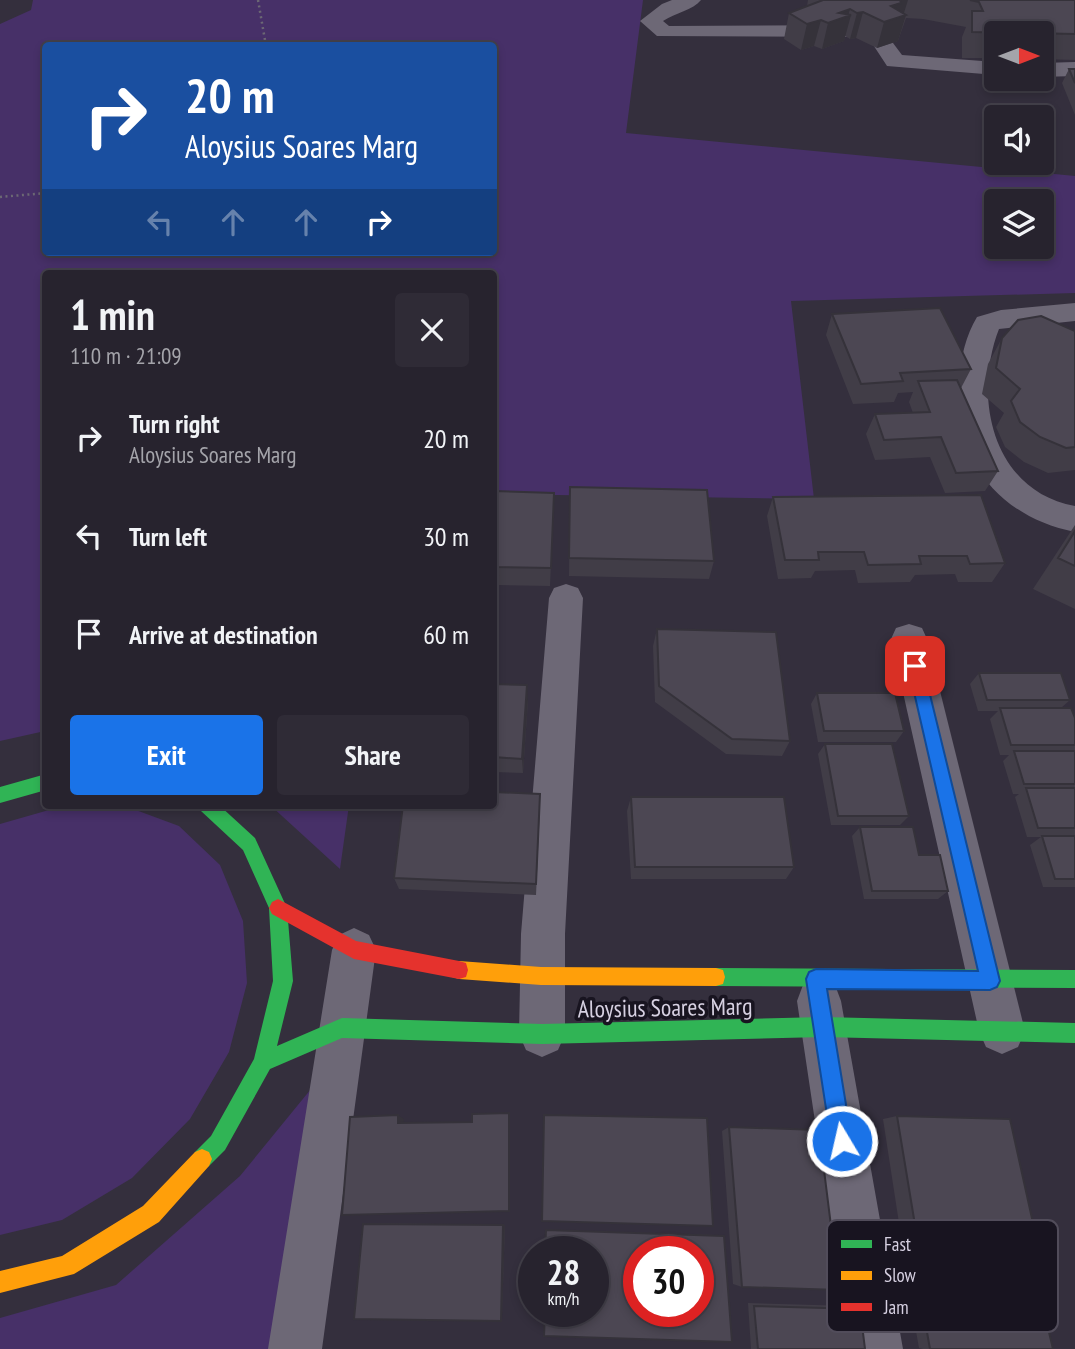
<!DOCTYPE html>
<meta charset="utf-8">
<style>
:root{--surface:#27232e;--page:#2f2b36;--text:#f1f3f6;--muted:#a4a4aa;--line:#43404a;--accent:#1a73e8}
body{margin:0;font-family:"PT Sans Narrow",sans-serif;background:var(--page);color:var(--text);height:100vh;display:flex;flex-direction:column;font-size:26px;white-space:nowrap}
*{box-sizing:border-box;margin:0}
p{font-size:23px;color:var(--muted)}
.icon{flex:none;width:38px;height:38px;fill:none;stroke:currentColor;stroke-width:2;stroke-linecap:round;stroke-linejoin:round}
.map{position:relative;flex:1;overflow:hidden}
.drawer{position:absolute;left:42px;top:270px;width:455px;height:539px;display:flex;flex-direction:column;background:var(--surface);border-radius:7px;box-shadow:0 4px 10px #0003,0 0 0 2px var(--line)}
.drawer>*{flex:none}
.banner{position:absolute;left:42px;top:42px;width:455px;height:214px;border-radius:7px;box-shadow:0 4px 10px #0003,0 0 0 2px var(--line);background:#1a4fa0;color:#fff;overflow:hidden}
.needle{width:46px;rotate:90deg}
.tools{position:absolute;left:984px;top:21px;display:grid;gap:14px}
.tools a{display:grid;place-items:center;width:70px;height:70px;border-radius:7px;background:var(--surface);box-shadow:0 4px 10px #0003,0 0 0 2px var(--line);font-size:35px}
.speed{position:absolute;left:518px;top:1236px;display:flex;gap:14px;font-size:35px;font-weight:700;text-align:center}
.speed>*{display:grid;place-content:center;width:91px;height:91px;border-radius:50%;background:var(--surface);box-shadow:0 4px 10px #0003,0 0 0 2px var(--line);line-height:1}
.speed small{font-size:18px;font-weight:400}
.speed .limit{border:10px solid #d22;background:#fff;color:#111}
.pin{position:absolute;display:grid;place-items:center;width:60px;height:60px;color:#fff;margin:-30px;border-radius:14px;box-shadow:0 4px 10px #0006}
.me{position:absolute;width:77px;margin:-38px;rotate:351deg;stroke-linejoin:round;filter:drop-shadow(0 0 5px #0008)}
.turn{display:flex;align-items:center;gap:24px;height:147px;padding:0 28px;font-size:32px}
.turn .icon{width:91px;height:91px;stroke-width:2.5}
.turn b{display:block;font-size:49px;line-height:60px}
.lanes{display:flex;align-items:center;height:66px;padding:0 28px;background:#0003;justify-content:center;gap:35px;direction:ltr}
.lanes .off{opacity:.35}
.round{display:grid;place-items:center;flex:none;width:74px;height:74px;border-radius:7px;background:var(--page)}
.summary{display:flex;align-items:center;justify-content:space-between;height:119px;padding:0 28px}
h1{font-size:42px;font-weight:600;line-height:52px}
.cta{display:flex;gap:14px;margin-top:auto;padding:14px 28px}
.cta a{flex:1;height:80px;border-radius:7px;background:var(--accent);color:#fff;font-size:28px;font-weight:600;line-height:80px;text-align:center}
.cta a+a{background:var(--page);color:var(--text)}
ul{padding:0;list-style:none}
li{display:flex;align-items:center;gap:21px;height:98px;padding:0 28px}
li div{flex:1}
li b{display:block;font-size:26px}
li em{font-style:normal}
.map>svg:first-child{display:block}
.green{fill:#473068;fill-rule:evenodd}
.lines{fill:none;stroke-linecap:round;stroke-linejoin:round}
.path{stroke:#6c6874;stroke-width:2.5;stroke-dasharray:2 3.5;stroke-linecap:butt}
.street{fill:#6d6876;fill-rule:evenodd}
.fast{fill:#30b455;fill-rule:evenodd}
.slow{fill:#ff9f0a;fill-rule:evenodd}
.jam{fill:#e5322d;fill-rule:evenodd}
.wall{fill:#413d47}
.shaded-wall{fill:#35323a}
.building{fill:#4c4753;stroke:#35323a;stroke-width:2;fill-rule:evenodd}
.route{fill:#1a73e8;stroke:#114b97;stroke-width:2}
.labels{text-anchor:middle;stroke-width:7;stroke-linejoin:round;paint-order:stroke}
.near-street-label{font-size:24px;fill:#d6d0e1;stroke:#181420}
.key{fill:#181420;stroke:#514c5a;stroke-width:2}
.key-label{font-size:19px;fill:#d6d0e1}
</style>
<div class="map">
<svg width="1075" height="1349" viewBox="0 0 1075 1349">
<rect width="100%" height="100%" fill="#342f3d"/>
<!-- green -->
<path class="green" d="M33,0H643L626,133L1075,176V293L791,301L814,499L494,494V273H46L45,731L0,741V24L31,10ZM46,46H494V252H46ZM996,201H1041V247H996Z
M270,805H349L340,869Z
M63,806H125L179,826L220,865L243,921L247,983L229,1052L190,1119L132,1178L62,1220L0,1235V824Z
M311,1089L275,1349H0V1318L116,1285L240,1176Z"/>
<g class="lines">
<!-- path -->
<path class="path" d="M258,0L266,46
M0,197L46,193"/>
<!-- street -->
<path class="street" d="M672,0H701C693,10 675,13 663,21L669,26L874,25L881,27L902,55L996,62V75L887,66L868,37L657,36L640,21L662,4Z
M1075,62V76L1041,77V63Z
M1075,303V321L999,329C972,398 993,491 1075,506V532C998,517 951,457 959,378C961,357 966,335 977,317L1001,310Z
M566,584L578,588L583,598L565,934V1034L558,1050L542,1057L526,1050L519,1034L521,934L549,598L554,588Z
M909,624L922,628L927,639L1025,1031L1018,1047L1002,1054L986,1047L979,1031L891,639L896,628Z
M354,928L369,935L376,950L322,1349H268L332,950L339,935Z
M819,979L835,985L841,1001L903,1349H849L797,1001L803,985Z"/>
<!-- fast -->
<path class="fast" d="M46,774V790L0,803V787Z
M198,805H219L255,838L287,908L293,981L277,1046L342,1018L542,1024L823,1017L1075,1023V1043L823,1037L542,1044L342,1038L270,1069L225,1150L209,1166L202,1169L195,1166L192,1159L195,1152L211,1136L254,1059L273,981L269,908L243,850L201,811Z
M716,968L1075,970V988L716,986L709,984L707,977L709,970Z"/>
<!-- slow -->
<path class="slow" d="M459,961L541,967L716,968L723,970L725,977L723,984L716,986L541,985L459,979L452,977L450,970L452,963Z
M202,1149L209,1152L212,1159L209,1166L159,1222L74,1274L0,1293V1271L62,1256L143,1206L195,1152Z"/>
<!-- jam -->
<path class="jam" d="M278,899L356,941L459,961L466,963L468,970L466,977L459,979L354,959L272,914L269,908L272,902Z"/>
</g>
<!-- wall -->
<path class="wall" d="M808,0H1075V60L1041,59V33H996V58H962V37L966,27L923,19L906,18L898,41L877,48L856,38L850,39L845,36L844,41L822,49L814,46L801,50L784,39L789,13L807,6Z
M1069,69H1075V115L1062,83Z
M832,314L971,369L961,388L998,471L985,491L945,493L930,457L875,460L866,434L875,414L913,413L909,402L913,392L898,393L894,402L853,404L826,335Z
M1075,331V470L1048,473L1024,462L1005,447L996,427L1004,413L982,394L988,364L1002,338Z
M570,487L714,561L709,579L569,576Z
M494,491L554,493L550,586L499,585L497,651H494Z
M773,497L1005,563L992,582H958L955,574L915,575L910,582L858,583L855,570L815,571L811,578L778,579L767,516Z
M1075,525V609L1033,589Z
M657,629L790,741L782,756L726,754L655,702L653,646Z
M979,673L1070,700L1061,708L1075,718V887H1043L1030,845L1041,837H1027L1015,797L1019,794H1013L1003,761L1009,755H1000L990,719L998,711H978L970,684Z
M494,684L528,701L523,773L494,772Z
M817,693L904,731L896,742H818L811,704Z
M825,744L909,816L900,825H831L818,754Z
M631,797L794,867L786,879H631L627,811Z
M540,807L536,895L399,889L394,878Z
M860,827L919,855L948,891L938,899H864L852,836Z
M897,1116L917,1237L901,1236L883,1119Z
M729,1127L742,1287L733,1284L722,1131Z
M370,1223L505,1225L502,1316L363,1224Z
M545,1230L716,1235L724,1236L545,1251Z
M901,1247H1014L1029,1248L1053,1349H923L919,1348Z
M748,1303L850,1306L860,1309L865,1349H751Z"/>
<!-- shaded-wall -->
<path class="shaded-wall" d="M896,0H908L903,16L906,15L898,41L877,48L884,22L891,6Z
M850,9L848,16L851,15L844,41L822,49L828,23L839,13Z
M863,12L856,38L850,39L857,13Z
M821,20L814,46L801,50L807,24Z
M498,576L499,594L497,651L496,634Z
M527,685L528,701L523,773L522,759Z
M509,1113L510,1117V1211H509Z
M398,1115L404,1119L403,1126L398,1123Z
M503,1225H505L502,1316L501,1321Z"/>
<!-- building -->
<path class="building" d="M823,0H900L901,3L891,6L906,15L884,22L863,12L857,13L850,9L839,13L851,15L828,23L821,20L807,24L789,13Z
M970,0H1075V34L972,32V11H983L979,2Z
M1069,69H1075V83Z
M940,308L971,369L900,373L903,381L861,384L832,314Z
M1041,316L1075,331V447L1066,448L1040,437L1020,422L1011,401L1020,389L996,368L1002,338L1018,320Z
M957,380L998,471L956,473L941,437L884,440L875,414L930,412L918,381Z
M570,487L707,490L714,561L569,558Z
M494,491L554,493L551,568L494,567Z
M981,495L1005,563L970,564L967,556H919L921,564L868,565L864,552H818L819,560H785L773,497Z
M1075,531V566L1058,558Z
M494,576H498L496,634H494Z
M657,629L776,632L790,741L732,739L659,686Z
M979,673H1061L1070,700H987Z
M494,684L527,685L522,759L494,757Z
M817,693H895L904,731H824Z
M1000,708H1071L1075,718V745H1011Z
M825,744H892L909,816H838Z
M1014,751H1075V784H1024Z
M1026,788H1075V828H1038Z
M494,792L540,794L536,884L394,878L403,805H494Z
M631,797H784L794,867H635Z
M860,827H913L919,855H940L948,891H872Z
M1042,836H1075V879H1055Z
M509,1113V1211L342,1215L350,1117L398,1115V1123L472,1122V1114Z
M544,1115L707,1118L713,1226L542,1221Z
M897,1116L1010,1119L1037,1241L917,1237Z
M729,1127L819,1130L839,1290L742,1287Z
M363,1224L503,1225L501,1321L354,1319Z
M546,1230L724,1236L732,1342L544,1336L545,1311H593V1251H545ZM639,1251H698V1311H639Z
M912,1248H1029L1053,1349H930Z
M754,1306L860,1309L865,1349H758Z"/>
<!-- route -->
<path class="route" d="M915,659L921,661L923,666L1000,981L997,987L990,990L827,989L852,1141L849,1148L842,1151L835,1148L831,1141L806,979L809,972L816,969L978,971L908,666L910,661Z"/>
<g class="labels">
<!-- near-street labels -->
<g class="near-street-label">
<text transform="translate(665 1008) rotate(-1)" y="8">Aloysius Soares Marg</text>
</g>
</g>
<!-- legend -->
<rect x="827" y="1220" width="231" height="112" rx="10" class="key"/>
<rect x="841" y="1240" width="31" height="8" fill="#30b455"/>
<rect x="841" y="1271" width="31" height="9" fill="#ff9f0a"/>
<rect x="841" y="1303" width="31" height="8" fill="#e5322d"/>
<g class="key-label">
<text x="884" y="1251">Fast</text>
<text x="884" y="1282">Slow</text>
<text x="884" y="1314">Jam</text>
</g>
</svg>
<div class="tools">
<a><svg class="needle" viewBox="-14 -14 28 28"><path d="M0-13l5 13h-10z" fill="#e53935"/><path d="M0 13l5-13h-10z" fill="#a4a4aa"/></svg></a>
<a><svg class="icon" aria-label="sound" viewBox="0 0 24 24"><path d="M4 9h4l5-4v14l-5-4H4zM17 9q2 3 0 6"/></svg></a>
<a><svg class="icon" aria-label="layers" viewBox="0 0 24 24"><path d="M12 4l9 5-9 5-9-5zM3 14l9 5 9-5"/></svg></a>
</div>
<div class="speed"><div>28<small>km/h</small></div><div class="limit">30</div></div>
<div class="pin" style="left:915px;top:666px;background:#d93025"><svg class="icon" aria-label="arrive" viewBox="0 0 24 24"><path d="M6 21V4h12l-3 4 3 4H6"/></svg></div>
<svg class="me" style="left:842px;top:1141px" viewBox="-20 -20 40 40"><circle r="17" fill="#1a73e8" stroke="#fff" stroke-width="3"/><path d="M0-11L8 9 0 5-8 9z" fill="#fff"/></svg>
<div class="banner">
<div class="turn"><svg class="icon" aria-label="right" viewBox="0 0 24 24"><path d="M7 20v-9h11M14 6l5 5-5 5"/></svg><div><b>20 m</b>Aloysius Soares Marg</div></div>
<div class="lanes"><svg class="icon off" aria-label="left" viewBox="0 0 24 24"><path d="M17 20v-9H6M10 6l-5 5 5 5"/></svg><svg class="icon off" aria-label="ahead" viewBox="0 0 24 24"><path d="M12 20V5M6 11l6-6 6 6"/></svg><svg class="icon off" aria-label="ahead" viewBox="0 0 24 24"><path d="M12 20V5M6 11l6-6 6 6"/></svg><svg class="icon" aria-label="right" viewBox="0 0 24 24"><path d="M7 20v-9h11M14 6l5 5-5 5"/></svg></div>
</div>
<section class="drawer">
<div class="summary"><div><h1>1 min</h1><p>110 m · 21:09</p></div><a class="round"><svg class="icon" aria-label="close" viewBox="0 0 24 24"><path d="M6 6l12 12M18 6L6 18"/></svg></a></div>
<ul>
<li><svg class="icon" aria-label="right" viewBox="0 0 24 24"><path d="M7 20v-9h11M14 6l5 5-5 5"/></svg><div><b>Turn right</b><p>Aloysius Soares Marg</p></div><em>20 m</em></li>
<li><svg class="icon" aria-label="left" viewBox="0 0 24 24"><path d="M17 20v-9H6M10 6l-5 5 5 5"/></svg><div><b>Turn left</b></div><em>30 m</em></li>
<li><svg class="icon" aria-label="arrive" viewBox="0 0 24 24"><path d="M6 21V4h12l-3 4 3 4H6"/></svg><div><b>Arrive at destination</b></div><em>60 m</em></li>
</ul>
<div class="cta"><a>Exit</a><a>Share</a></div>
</section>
</div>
